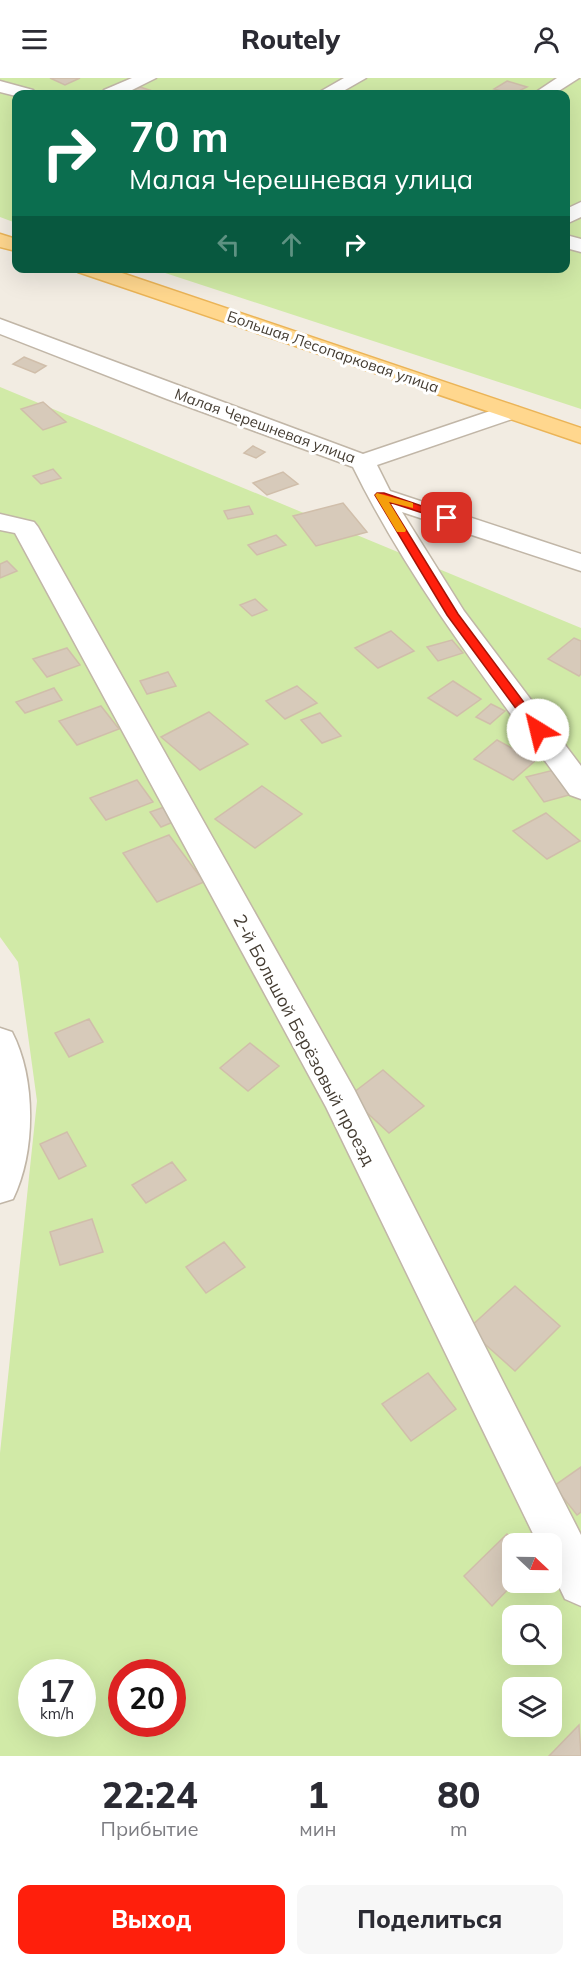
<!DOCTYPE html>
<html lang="ru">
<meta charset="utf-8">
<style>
:root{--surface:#fff;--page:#f7f7f7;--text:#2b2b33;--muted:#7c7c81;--accent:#ff1f0c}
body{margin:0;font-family:Mulish,sans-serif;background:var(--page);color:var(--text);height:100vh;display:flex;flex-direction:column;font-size:22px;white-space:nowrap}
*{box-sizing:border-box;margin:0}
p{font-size:20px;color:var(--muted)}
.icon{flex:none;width:33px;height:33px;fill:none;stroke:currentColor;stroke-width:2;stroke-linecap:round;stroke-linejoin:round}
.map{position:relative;height:1678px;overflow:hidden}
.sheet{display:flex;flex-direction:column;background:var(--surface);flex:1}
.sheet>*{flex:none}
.top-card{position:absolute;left:12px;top:12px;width:558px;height:183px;border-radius:12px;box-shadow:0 6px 24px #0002;background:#0b6e4f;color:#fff;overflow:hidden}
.needle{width:39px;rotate:112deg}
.tools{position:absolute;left:502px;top:1455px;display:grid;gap:12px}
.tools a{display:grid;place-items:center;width:60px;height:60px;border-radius:12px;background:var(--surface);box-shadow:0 6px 24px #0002;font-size:30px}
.speed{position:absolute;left:18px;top:1581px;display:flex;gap:12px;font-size:30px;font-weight:700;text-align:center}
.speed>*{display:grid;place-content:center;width:78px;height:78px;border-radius:50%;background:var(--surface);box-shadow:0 6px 24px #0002;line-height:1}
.speed small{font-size:15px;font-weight:400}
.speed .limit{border:9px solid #d22;background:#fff;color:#111}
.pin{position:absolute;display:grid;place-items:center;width:51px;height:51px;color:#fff;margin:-26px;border-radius:12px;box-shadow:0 3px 9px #0006}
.me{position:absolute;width:66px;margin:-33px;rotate:324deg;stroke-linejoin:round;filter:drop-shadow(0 0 4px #0008)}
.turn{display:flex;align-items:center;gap:21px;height:126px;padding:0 18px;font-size:27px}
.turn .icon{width:78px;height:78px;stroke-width:2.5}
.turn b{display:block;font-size:42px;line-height:51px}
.lanes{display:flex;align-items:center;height:57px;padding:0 18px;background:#0003;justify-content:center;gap:30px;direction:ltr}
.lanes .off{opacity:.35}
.eta{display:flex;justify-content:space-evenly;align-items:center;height:102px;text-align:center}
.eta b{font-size:36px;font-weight:800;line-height:42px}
.cta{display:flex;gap:12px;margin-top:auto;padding:12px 18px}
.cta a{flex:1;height:69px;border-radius:12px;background:var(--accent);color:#fff;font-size:24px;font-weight:800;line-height:69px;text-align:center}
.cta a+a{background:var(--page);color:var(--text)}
header{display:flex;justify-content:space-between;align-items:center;height:78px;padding:0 18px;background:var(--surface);font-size:27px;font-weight:800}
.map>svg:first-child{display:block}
.green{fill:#d1eaa7;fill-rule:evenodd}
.building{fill:#d7caba;stroke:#d0beaa;stroke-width:1.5}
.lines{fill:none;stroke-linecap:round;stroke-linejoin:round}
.minor-casing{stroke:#c1b6a7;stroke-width:3}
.major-casing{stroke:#ebb457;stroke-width:3}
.minor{fill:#fff;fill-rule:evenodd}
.major{fill:#ffd78e;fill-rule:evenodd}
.route{fill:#ff1f0c;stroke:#a61408;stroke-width:1.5}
.slow{fill:#f59e0b}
.labels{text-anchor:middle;stroke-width:6;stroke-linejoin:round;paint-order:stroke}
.far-street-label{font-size:15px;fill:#443c32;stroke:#fff}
.street-label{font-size:18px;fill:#443c32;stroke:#fff}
</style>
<header><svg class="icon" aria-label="menu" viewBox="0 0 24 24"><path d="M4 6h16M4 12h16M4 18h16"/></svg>Routely<svg class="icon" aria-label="person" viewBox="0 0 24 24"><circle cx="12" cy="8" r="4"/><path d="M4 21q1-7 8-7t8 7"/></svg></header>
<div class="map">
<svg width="581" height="1678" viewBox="0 0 581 1678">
<rect width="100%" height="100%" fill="#f2ece2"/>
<!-- green -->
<path class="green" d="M0,0H581V331L153,191L566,190V16H16V145L0,139Z
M0,309L581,550V1678H0V1375L37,1023L18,884L0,859ZM513,1466H552V1504H513ZM513,1538H552V1576H513ZM32,1594H82V1646H32ZM122,1594H172V1646H122ZM513,1610H552V1648H513Z"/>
<!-- building -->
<path class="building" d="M50,0H80L65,7Z
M507,3L527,9L513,16L494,11Z
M140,9L162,16H124Z
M24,279L46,288L35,295L13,286Z
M43,324L66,344L43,352L21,331Z
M253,368L265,374L256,380L244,375Z
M53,391L61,400L41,406L33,398Z
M283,394L298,406L267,417L253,405Z
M343,425L367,454L316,468L293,438Z
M249,428L253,436L228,441L224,433Z
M276,457L286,467L257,477L248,467Z
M7,483L17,493L0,500V486Z
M255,521L267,532L252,538L240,527Z
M391,553L414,573L378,590L355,570Z
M574,560L581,563V596L579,598L548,581Z
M452,562L463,575L438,583L427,569Z
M67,570L80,587L47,599L33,581Z
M168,594L176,608L147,616L140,603Z
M453,603L481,621L457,638L428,620Z
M297,608L317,625L285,641L266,623Z
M54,610L62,622L25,635L16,624Z
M491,626L505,633L490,646L476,639Z
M101,628L119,651L77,667L59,643Z
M209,634L248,666L200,692L161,659Z
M320,635L341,658L322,665L301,642Z
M497,662L535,683L513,702L474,681Z
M558,691L576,715L544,724L526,699Z
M137,702L153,724L106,742L90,720Z
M262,708L302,736L255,770L215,741Z
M167,728L178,742L161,749L150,734Z
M546,735L580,763L547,781L513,753Z
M169,757L204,804L157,824L123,775Z
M89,941L103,964L69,979L55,955Z
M250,965L279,988L248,1013L220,990Z
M383,992L424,1028L389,1055L349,1018Z
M67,1054L86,1088L59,1101L40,1066Z
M172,1084L186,1102L146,1125L132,1107Z
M92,1141L103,1174L60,1187L50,1154Z
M224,1164L245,1189L206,1215L186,1189Z
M515,1208L560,1248L515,1293L468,1251Z
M428,1295L456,1331L411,1363L382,1326Z
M581,1389V1434L577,1437L554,1408Z
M507,1456L517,1466H513V1504H515L492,1528L464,1498Z
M579,1647L581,1678H549Z"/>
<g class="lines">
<!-- minor casing -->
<g class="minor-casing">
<path id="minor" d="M132,0H156L124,16H101L104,12Z
M344,0H366L338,16H316Z
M557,0H579L554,16H533Z
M0,3L33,12L36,16L16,18L0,14Z
M581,124V139L566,146V131Z
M566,157L581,161V174L566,170Z
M0,241L363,376L502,329H518L522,334L518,339L377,387L390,413L581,476V493L402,434L464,533L581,688V721L570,717C493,611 411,507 353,389L167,321L0,256Z
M0,436L34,444L38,449L354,1011L581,1457V1528L565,1521L552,1494V1466H538L326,1029L15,455L0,452Z
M0,950L12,954C36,1000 36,1074 13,1121L0,1125Z"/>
</g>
<!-- major casing -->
<g class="major-casing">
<path id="major" d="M0,156L16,161V173L0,169Z
M75,190H107L581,350V365L78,194Z"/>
</g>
<!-- minor -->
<use href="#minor" class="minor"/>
<!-- major -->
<use href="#major" class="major"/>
</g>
<!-- route -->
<path class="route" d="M377,415H384L451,438V442L447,443L389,424L458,536L543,650V655H534L447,537L375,417Z"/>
<!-- slow -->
<path class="slow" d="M377,415L413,425V430L389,424L406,452L405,454H397L375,417Z"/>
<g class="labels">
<!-- far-street labels -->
<g class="far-street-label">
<text transform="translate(333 274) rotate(19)" y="5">Большая Лесопарковая улица</text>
<text transform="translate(265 348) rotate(20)" y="5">Малая Черешневая улица</text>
</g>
<!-- street labels -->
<g class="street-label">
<text transform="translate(304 962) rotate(62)" y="6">2-й Большой Берёзовый проезд</text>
</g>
</g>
</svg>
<div class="tools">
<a><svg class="needle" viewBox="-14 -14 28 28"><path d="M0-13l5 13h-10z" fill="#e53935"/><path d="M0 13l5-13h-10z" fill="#7c7c81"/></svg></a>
<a><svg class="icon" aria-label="search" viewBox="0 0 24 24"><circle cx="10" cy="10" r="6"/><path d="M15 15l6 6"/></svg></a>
<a><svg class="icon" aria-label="layers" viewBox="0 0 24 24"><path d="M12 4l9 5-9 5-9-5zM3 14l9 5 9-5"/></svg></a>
</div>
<div class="speed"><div>17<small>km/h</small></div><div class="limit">20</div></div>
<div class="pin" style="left:447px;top:440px;background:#d93025"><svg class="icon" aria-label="arrive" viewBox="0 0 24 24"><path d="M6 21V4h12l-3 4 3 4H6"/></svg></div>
<svg class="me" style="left:538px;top:652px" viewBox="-20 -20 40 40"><circle r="19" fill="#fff"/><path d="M0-13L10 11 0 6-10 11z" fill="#ff1f0c"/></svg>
<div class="top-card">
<div class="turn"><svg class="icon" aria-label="right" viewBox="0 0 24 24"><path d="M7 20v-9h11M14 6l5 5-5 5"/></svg><div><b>70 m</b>Малая Черешневая улица</div></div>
<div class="lanes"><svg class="icon off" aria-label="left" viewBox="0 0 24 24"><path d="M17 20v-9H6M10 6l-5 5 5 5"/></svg><svg class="icon off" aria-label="ahead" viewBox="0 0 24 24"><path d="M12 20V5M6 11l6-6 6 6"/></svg><svg class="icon" aria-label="right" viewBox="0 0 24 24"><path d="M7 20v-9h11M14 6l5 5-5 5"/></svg></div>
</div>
</div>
<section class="sheet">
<div class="eta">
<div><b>22:24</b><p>Прибытие</p></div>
<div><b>1</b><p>мин</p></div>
<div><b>80</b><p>m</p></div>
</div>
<div class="cta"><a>Выход</a><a>Поделиться</a></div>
</section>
